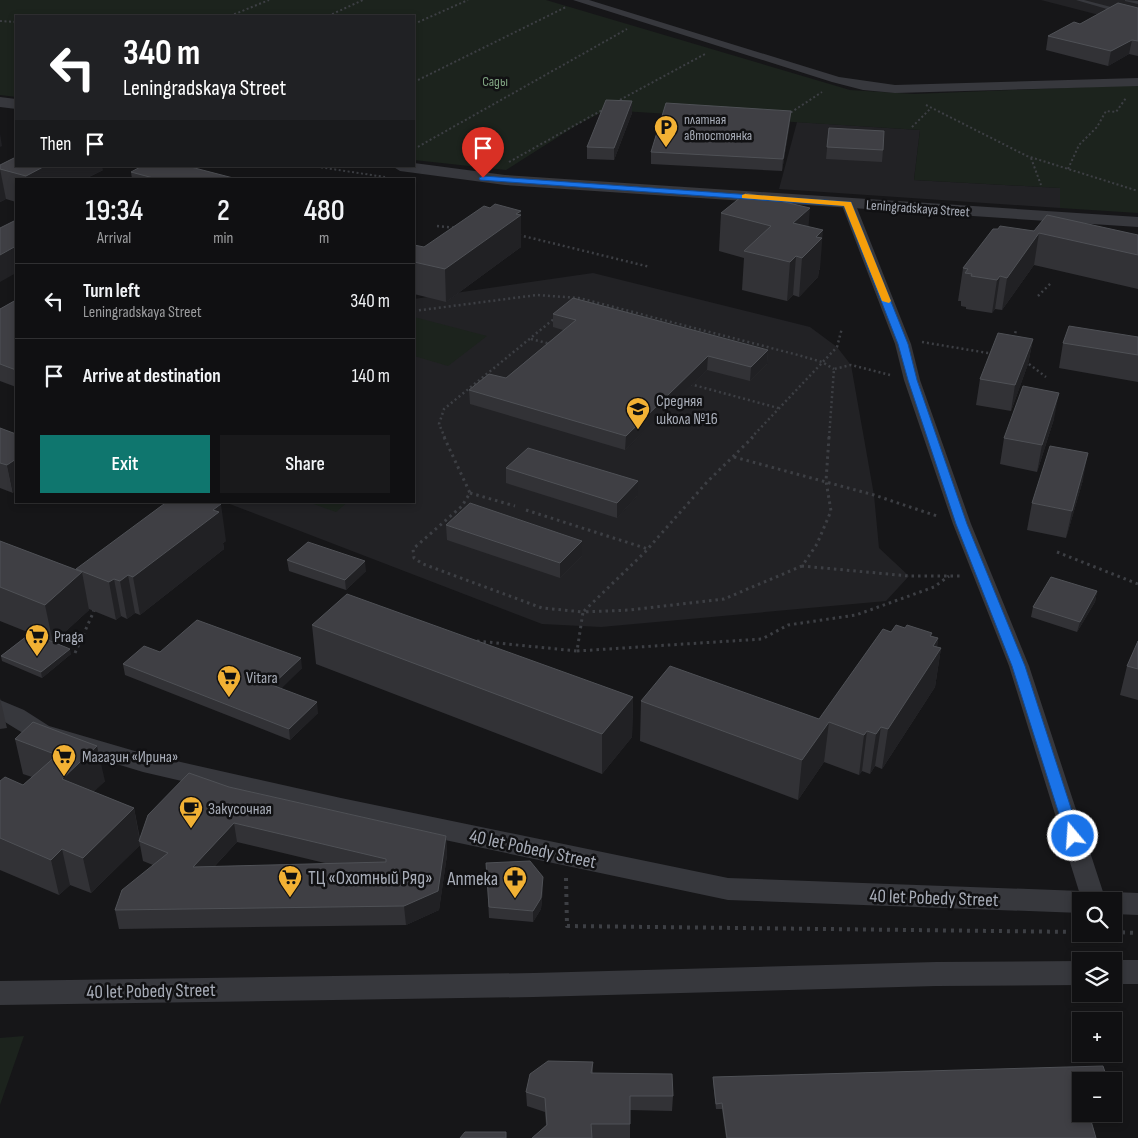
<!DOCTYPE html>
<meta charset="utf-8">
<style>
:root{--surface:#101012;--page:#19191b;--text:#f1f3f6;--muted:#9c9d9f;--line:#303032;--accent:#0f766e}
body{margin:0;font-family:"Sofia Sans Condensed",sans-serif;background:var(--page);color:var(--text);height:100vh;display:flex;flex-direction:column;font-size:19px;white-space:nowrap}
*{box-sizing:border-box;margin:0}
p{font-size:16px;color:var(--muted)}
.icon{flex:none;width:28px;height:28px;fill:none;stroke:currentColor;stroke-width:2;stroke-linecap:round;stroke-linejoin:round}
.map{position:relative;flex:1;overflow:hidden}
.sheet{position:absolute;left:15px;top:178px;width:400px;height:325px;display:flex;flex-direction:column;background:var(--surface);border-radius:0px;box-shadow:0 2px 8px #0003,0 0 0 1px var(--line)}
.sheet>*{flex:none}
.hud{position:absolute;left:15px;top:15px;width:400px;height:152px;border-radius:0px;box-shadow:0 2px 8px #0003,0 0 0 1px var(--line);background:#202124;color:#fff;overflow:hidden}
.buttons{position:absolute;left:1072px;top:892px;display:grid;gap:10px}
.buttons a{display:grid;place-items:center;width:50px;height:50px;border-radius:0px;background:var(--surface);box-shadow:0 2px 8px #0003,0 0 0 1px var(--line);font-size:25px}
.pin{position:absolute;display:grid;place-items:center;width:42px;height:42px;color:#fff;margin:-51px -21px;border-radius:50% 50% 50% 0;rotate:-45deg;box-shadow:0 0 5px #0007}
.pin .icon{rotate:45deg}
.me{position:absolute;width:55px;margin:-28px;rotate:342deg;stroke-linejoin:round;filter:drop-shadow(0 0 4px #0008)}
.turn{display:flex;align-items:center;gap:18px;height:105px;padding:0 25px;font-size:22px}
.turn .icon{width:65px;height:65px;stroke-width:2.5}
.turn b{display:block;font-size:35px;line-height:42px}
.then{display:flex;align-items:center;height:48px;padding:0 25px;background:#0003;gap:10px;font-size:19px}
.eta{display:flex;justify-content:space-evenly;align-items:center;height:85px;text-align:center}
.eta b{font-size:30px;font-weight:600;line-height:35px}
.action{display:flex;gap:10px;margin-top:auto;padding:10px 25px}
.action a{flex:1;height:58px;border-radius:0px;background:var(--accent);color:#fff;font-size:20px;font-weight:600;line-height:58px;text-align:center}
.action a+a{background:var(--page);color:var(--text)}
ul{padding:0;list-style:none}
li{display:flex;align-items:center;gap:15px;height:75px;padding:0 25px;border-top:1px solid var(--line)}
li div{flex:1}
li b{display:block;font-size:19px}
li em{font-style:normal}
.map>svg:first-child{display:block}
.built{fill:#222225}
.green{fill:#1c231d}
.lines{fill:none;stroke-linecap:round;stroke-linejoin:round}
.path-far3{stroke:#3d3f44;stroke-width:2;stroke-dasharray:2 2.5;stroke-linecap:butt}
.path-far2{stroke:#3d3f44;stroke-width:2.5;stroke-dasharray:2 3;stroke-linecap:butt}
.path-far1{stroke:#3d3f44;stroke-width:3;stroke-dasharray:2.5 4;stroke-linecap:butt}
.path{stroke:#3d3f44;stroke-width:4;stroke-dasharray:3 5;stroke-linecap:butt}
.service{fill:#37383d;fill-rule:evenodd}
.minor{fill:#37383d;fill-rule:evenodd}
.tertiary{fill:#37383d;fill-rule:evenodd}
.wall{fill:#323236;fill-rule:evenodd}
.shaded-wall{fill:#212124}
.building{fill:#3f3f44;stroke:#4f5156;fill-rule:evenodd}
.route{fill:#1a73e8;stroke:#114b97}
.slow{fill:#f59e0b}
.labels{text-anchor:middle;stroke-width:5;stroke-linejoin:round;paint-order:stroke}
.far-park-label{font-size:14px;fill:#7fa381;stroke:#111113}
.far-poi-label{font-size:14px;fill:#a8adb8;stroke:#111113;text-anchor:start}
.far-street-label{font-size:14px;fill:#a8adb8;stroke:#111113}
.poi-label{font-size:16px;fill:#a8adb8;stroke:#111113;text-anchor:start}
.near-street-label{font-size:19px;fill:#a8adb8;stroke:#111113}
.near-poi-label{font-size:19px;fill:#a8adb8;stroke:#111113;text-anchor:start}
</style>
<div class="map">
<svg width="1138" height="1138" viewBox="0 0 1138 1138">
<rect width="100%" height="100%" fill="#161618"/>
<!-- built -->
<path class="built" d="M1041,0H1138V25Z
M797,122L920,130L914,180L1060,188V208L779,189Z
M593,273L810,327L837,347L851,365L874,495L879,548L909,576L886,601L601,627L542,624L222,501H414V299Z"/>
<!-- green -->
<path class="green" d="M0,0H546L850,90L914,94L1138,85V213L1060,208V188L914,180L920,130L606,110L577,125L506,170L414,160V16H16V97L0,95Z
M414,317L487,336L448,366L414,356Z
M305,501H349L336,512Z
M24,1036L0,1105V1038Z"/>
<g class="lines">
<!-- path-far3 -->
<path class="path-far3" d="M230,16L269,0
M328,16L363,0
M0,21L16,22
M414,24L468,0
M414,82L566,7
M616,102L705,54
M926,105L1027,156L1138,191
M787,115L822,92
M912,127L931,108
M414,149L627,29
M1031,158L1041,185
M509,162L604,109
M312,166L385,177
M1068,169L1079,145L1097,127L1106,111L1116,112L1126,98"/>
<!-- path-far2 -->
<path class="path-far2" d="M437,226L456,228
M519,235L650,267
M1038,296L1052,282
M414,311L537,295L579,298L798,355L822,362L834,369
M1014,338L1016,330
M531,339L551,344
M922,342L994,354
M1025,361L1046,377
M690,384L778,408
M445,438L439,424L444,409L555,318
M751,438L837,347L842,328
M829,438L834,369L851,365L890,375"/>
<!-- path-far1 -->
<path class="path-far1" d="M444,437L470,493L462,506L413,549L414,558L423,564L542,608L583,612L645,552L707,482L753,437
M829,437L826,481L831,511L817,544L802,566L909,576H961
M734,457L874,495L937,516
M470,493L515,506
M526,510L648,549
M1057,552L1138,584
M477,641L577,651L583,612L630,610L724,599L802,566
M577,651L762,639L788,625L856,615L934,587L949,576
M75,653L94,611L92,608"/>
<!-- path -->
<path class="path" d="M566,878L567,926L1081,932
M1114,932L1138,933"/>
<!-- service -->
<path class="service" d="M1076,0H1084L1138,14V18Z
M1125,0L1138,1V4L1125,1Z"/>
<!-- minor -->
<path class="minor" d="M573,0H589L839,77L895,85L1138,78V86L895,93L863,90L832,82Z
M848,199L855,203L911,344L920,380L971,524L1029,666L1106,901H1082L1009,666L953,524L904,380L895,344L841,203Z"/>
<!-- tertiary -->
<path class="tertiary" d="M0,97L16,99V109L0,107Z
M414,163L505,175L1138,217V227L505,185L400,171L392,166H414Z
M0,700L24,710L49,726L145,754L341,798L728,878L1081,891L1092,894L1095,901H1081V913L728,900L341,818L143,772L31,738L0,719Z
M1114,892L1138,893V915L1114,914V901H1100L1103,895Z
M1114,960H1138V984H1114V961H1110Z
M1082,961L1081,985L936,986L534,997L0,1005V981L534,973L936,962Z"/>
</g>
<!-- wall -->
<path class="wall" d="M1138,8V56L1129,54L1108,66L1046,50L1048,36L1080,24Z
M632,101V113L614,160L587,159V147Z
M791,111L790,122L782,171L651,164V152Z
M829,128L883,150L882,162L826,159Z
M0,165L103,170L85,179H16V202L6,199L0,202Z
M131,172L237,179H132Z
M490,208L521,211V247L446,302L414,294V245L424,247Z
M721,213L808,227L820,269L819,270L818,277L799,297L793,295L787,301L742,290L744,258L719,251Z
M998,229L1138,235V289L1034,265L1002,310L995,309L992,313L966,309V307L961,306V301H958L963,268Z
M16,300V387L0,381V309Z
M553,314L768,350L767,364L750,381L707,370L625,450L470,404L469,390L506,378L563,330L553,327Z
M1138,337V382L1059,368L1063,343Z
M1033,339L1028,364L1011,411L976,405L980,379Z
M1054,419L1037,472L1000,464L1004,438Z
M0,428L13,493L0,488Z
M506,468L637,496L617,518L506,483Z
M1083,480L1066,538L1027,530L1032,503Z
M446,525L582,541V556L560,578L447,540Z
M0,541L76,570V569L226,541L223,543L224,549L140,615L135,613L127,619L121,616L116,620L89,609V610L54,642L71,654L42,678L2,661L1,656L30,633L0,621Z
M287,560L366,571L346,590L289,571Z
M1097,591L1095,602L1077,632L1031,617L1033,607Z
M312,625L633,697L632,737L602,774L316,664Z
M905,628L932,633L931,636L938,638L937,647L941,648L935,687L882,769L875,766L870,774L862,771L859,775L824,762L798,800L640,741L641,701L819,719L891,632Z
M1138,641V700L1120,695L1127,666Z
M160,652L302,668L281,688L318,713L290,740L125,675L123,664Z
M0,698L7,728L0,729Z
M33,722L105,781L93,792L134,808L140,839L229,787L446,836L447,855L439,910L406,925L119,929L115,910L153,865L143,861L140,845L91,893L70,885L59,895L0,870V781L23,785L32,777L23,774L15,739ZM237,842L329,864L214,867Z
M486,863L543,877V888L541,909L533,922L489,918Z
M593,1062V1073L673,1096L672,1111L630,1110V1138H532L546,1125L545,1112L527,1106L526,1092Z
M713,1077L1081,1081V1114L1096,1138H726L722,1109H716L713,1082Z"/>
<!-- shaded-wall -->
<path class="shaded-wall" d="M1132,40L1129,54L1108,66L1111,51Z
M632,101V113L614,160V148Z
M791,111L790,122L782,171L783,159Z
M0,134L2,146L0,147Z
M45,166H102L103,170L85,179H26V176Z
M0,169L6,199L0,202Z
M810,208L807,246L793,223Z
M521,211V247L446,302L445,269Z
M823,230L820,269L819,270L818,277L799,297L802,258L816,237Z
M1039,233L1034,265L1002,310L1007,278Z
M16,246V273L0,282V255Z
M796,256L793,295L787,301L790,262Z
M1000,276L995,309L992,313L997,280Z
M1033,339L1028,364L1011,411L1015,385Z
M768,350L767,364L750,381L751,367Z
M708,356L707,370L625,450L626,436Z
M1059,393L1054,419L1037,472L1042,445Z
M1088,453L1083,480L1066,538L1072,511Z
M16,459V490L13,493L7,465Z
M638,481L637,496L617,518V503Z
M221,504L226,541L223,543L224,549L140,615L133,577Z
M582,541V556L560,578V563Z
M365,561L366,571L346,590L345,580Z
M82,572L89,610L53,643L45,605Z
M128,575L135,613L127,619L120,581Z
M114,579L121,616L116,620L109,582Z
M1097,591L1095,602L1077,632L1080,622Z
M932,633L926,671L933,646L938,638L935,657L941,648L935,687L882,769L888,729Z
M70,649L71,654L42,678L41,672Z
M301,658L302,668L274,696L272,685Z
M633,697L632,737L602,774V734Z
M317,702L318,713L290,740L289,729Z
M829,722L824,762L798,800L802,760Z
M881,727L875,766L870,774L876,734Z
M867,731L862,771L859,775L864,735Z
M97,746L105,781L70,815L62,779Z
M134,808L140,842L139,841L140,845L91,893L83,858Z
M234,823L237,842L196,886L193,867Z
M446,836L447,855L439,910L406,925L404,906Z
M62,849L70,885L59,895L51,860Z
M543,877V888L541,909L533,922V911Z"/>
<!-- building -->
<path class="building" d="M1118,3L1138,8V41L1132,40L1111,51L1048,36L1074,22L1080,24Z
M606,100L632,101L614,148L587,147Z
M666,103L791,111L783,159L651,152Z
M829,128L884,131L883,150L827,147Z
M16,157V166H45L26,176L0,169V165Z
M142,166H187L237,179H157L131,172Z
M746,193L810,208L793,223L823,230L816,237L822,238L802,258L796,256L790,262L744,251L771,226L721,213Z
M495,204L521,211L516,214L521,215L445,269L414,262V245L424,247L484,206L490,208Z
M1047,215L1138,235V255L1039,233L1007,278L1000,276L997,280L971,276L972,274L965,273L968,269L963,268L993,229H998L1000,226L1034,231Z
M16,220V246L0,255V228Z
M573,298L768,350L751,367L708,356L626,436L469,390L489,374L506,378L576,320L553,314Z
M16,300V370L0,364V309Z
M1069,326L1138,337V355L1063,343Z
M998,333L1033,339L1015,385L980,379Z
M1023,386L1059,393L1042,445L1004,438Z
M0,428L16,434V459L7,465L0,463Z
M1050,446L1088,453L1072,511L1032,503Z
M528,448L638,481L617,503L506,468Z
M168,501H214L221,504L213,510L219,512L133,577L128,575L120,581L114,579L109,582L76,569Z
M470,503L582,541L560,563L446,525Z
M0,541L82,572L45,605L0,587Z
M308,542L365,561L345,580L287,560Z
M1051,577L1097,591L1080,622L1033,607Z
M347,594L633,697L602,734L312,625Z
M197,620L301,658L272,685L317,702L289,729L123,664L144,646L160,652Z
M896,625L905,628L907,625L932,633L930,636L938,638L933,646L941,648L888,729L881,727L876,734L867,731L864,735L829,722L802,760L641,701L670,666L819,719L883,629L891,632Z
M31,633L70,649L41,672L1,656Z
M1138,641V669L1127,666Z
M33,722L97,746L62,779L134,808L83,858L62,849L51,860L0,838V781L5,777L23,785L57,755L15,739Z
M189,773L229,787L446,836L438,891L404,906L115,910L122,890L168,853L139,841L148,815ZM234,823L386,859V862L193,867Z
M530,861L543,877L541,898L533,911L489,907L486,863Z
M548,1061L593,1062L591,1073L672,1074L673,1096H630V1124H591L592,1138H532L547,1125L545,1098L526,1092L530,1074Z
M1103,1066L1108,1081H1081V1114H1089L1096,1138H727L722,1103L716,1104L713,1077Z
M465,1132H506V1138H460Z"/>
<!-- route -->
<path class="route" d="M483,176L851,202L908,344L917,380L967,524L1025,666L1080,836L1078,839L1073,840L1066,836L1012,666L956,524L908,380L898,344L844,206L480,180L479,178Z"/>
<!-- slow -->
<path class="slow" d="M745,194L851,202L891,301L889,303L882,301L844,206L742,198V195Z"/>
<!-- icons -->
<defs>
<g id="parking-pin" transform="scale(1.25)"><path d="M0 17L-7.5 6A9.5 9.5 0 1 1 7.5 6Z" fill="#f2b134" stroke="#111113"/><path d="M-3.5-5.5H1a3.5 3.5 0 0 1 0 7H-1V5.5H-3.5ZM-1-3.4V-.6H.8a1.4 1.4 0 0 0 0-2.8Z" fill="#111"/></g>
<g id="school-pin" transform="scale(1.25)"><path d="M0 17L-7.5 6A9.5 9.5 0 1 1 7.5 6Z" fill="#f2b134" stroke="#111113"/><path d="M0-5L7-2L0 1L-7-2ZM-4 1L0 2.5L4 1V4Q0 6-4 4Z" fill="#111"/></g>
<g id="supermarket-pin" transform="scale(1.25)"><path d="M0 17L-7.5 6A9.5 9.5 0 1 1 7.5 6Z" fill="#f2b134" stroke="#111113"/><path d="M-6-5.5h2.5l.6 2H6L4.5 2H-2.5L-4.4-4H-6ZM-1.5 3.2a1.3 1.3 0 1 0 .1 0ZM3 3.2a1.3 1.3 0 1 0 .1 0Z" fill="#111"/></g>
<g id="cafe-pin" transform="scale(1.25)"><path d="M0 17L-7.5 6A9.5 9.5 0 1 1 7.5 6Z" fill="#f2b134" stroke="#111113"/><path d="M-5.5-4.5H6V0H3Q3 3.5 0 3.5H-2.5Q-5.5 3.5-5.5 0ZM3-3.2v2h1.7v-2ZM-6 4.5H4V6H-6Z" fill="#111"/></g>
<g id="pharmacy-pin" transform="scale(1.25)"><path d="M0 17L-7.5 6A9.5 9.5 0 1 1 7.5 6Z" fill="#f2b134" stroke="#111113"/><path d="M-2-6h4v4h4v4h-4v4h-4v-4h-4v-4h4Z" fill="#111"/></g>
</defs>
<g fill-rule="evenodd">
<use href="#parking-pin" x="666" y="127"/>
<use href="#school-pin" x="638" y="409"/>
<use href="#supermarket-pin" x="37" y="636"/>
<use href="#supermarket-pin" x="229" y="677"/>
<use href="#supermarket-pin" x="64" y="756"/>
<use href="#cafe-pin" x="191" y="808"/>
<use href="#supermarket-pin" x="290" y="877"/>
<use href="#pharmacy-pin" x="515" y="878"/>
</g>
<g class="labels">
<!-- far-park labels -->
<g class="far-park-label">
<text x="495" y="86">Сады</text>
</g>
<!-- far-poi labels -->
<g class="far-poi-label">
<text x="684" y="124">платная<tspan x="684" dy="16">автостоянка</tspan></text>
</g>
<!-- far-street labels -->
<g class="far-street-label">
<text transform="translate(918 208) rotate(4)" y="5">Leningradskaya Street</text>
</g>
<!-- poi labels -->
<g class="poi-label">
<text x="656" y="406">Средняя<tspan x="656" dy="18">школа №16</tspan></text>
<text x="54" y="642">Praga</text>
<text x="246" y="683">Vitara</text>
<text x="82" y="762">Магазин «Ирина»</text>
<text x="208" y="814">Закусочная</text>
</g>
<!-- near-street labels -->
<g class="near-street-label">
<text transform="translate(533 848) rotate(12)" y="7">40 let Pobedy Street</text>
<text transform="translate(934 897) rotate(2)" y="7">40 let Pobedy Street</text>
<text transform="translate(151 990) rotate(-1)" y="7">40 let Pobedy Street</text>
</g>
<!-- near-poi labels -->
<g class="near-poi-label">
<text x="308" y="884">ТЦ «Охотный Ряд»</text>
<text x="498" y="885" text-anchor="end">Аптека</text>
</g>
</g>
</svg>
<div class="buttons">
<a><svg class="icon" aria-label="search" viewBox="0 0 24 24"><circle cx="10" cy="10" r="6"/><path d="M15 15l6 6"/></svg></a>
<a><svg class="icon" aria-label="layers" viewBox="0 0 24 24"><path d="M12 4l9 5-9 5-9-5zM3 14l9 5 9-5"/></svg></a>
<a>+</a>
<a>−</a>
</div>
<div class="pin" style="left:483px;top:178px;background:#d93025"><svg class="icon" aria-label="arrive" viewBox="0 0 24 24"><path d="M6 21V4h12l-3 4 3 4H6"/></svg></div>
<svg class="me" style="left:1073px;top:836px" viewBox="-20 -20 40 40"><circle r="17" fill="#1a73e8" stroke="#fff" stroke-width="3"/><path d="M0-11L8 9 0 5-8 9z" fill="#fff"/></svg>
<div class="hud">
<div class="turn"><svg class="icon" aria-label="left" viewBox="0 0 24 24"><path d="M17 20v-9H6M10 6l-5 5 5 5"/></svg><div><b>340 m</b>Leningradskaya Street</div></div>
<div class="then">Then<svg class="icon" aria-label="arrive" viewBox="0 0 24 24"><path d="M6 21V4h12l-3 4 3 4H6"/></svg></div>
</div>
<section class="sheet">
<div class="eta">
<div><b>19:34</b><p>Arrival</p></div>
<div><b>2</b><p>min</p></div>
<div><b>480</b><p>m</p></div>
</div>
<ul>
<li><svg class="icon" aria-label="left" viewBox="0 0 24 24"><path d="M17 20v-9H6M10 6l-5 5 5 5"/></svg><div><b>Turn left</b><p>Leningradskaya Street</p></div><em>340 m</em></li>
<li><svg class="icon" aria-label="arrive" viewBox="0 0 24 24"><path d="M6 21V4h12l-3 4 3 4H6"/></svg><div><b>Arrive at destination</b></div><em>140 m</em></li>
</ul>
<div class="action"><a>Exit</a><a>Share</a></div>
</section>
</div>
